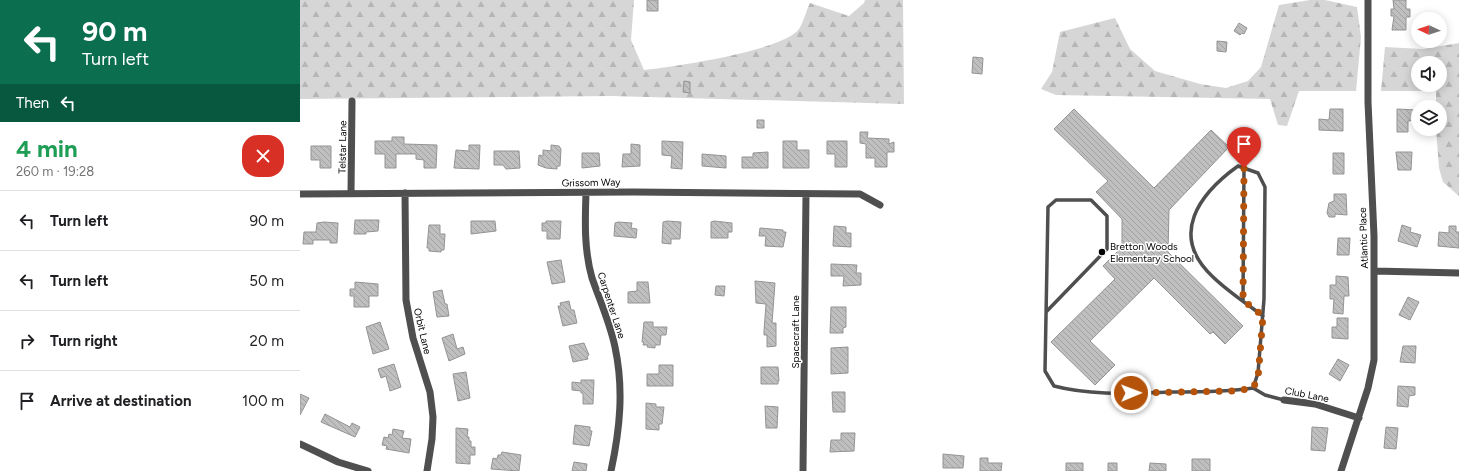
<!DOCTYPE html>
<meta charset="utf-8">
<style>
:root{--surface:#fff;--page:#f6f6f6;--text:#202124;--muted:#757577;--line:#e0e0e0}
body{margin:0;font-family:Figtree,sans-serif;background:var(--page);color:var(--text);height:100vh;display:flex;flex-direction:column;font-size:15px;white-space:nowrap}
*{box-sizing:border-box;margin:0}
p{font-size:13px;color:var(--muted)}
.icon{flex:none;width:22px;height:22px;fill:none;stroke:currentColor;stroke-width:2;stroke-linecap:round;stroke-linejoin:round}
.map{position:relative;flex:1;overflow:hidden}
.side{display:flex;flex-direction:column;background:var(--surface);width:300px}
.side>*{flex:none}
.top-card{background:#0b6e4f;color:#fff;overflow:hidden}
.needle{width:26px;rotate:273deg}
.tools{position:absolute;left:1111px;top:12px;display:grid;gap:8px}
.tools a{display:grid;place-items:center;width:36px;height:36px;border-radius:50%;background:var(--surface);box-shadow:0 2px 10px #0003;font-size:20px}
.pin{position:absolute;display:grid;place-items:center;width:34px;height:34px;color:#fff;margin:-41px -17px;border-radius:50% 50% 50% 0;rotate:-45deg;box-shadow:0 0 4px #0007}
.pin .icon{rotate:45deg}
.me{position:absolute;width:44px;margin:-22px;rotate:89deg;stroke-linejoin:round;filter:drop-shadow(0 0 3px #0008)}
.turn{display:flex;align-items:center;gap:14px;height:84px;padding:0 16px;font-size:18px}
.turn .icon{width:52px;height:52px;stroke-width:2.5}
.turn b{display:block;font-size:28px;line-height:34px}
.then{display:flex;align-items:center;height:38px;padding:0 16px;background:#0003;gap:8px;font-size:15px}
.round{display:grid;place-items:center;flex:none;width:42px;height:42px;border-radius:16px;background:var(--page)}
.summary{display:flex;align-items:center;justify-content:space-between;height:68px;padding:0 16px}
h1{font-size:24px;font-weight:700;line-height:30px;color:#1e9e55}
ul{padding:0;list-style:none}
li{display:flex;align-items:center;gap:12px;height:60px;padding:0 16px;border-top:1px solid var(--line)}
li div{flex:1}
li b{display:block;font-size:15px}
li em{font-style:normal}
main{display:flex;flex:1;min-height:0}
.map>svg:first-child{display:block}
.forest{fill:url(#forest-firs);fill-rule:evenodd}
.building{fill:url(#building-back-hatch);stroke:#939393}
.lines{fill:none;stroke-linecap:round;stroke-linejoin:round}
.lane{stroke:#4f4f4f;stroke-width:3.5}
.street{stroke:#4f4f4f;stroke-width:7}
.route{stroke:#b45309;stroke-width:7;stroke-dasharray:0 12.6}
.poi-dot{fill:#000;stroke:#fff;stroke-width:1.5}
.labels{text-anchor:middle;stroke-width:3;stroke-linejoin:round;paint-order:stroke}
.street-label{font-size:10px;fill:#000;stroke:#fff}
.poi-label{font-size:10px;fill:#000;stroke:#fff;text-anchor:start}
</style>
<main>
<section class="side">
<div class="top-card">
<div class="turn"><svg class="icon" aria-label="left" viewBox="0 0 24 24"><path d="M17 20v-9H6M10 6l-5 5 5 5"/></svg><div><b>90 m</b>Turn left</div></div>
<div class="then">Then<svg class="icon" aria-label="left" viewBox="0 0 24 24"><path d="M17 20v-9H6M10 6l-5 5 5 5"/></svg></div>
</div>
<div class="summary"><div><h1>4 min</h1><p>260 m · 19:28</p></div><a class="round" style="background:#d93025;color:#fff"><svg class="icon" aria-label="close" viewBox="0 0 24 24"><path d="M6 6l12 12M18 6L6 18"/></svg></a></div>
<ul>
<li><svg class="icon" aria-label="left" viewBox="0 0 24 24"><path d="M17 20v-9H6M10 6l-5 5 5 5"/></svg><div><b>Turn left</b></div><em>90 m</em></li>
<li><svg class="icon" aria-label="left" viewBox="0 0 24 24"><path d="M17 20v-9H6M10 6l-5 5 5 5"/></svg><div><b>Turn left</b></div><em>50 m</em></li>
<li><svg class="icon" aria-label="right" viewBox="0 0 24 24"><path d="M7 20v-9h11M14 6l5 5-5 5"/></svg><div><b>Turn right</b></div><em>20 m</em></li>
<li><svg class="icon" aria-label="arrive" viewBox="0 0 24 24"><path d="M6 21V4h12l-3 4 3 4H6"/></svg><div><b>Arrive at destination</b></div><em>100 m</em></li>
</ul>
</section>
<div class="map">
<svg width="1159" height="471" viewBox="0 0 1159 471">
<defs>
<pattern id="forest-firs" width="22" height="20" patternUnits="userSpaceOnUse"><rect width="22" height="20" fill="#d6d6d6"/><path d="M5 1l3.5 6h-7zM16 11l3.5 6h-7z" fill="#b6b6b6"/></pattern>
<pattern id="building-back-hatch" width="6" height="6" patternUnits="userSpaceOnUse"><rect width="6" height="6" fill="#bfbfbf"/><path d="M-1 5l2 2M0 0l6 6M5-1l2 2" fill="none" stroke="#a2a2a2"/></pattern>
</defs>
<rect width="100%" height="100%" fill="#fff"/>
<!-- forest -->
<path class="forest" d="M0,0H334L331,40L344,70C373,67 483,51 499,29C504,21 506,11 510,3L549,16L564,3L565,0H603L604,104L311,96L0,99Z
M1010,0H1025L1057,7L1061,37L1056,91H999L987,126L978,125L970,99L756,95L741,89L752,72L760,32L815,18L830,49L855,71L900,84L926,88L948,81L961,67L979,5Z
M1159,43V196L1143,182L1139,168L1136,129H1140V107H1136V91H1081L1085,47L1123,49ZM1118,63H1140V85H1118Z"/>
<!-- building -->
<path class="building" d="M347,0H358V11H347Z
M1093,0H1106V9H1110V17H1106V30H1092L1094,16H1091V9H1094Z
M939,23L947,28L944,34L942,33L940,35L934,31Z
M917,41L927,42L926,52L917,51Z
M673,57L683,58L682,74L672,73Z
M384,81L390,82V93L383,92Z
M774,109L854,188L911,130L929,147L869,210L868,252L943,326L925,344L913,332L910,334L854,278L790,341L815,365L795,385L751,342L815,279L803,266L822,247V219L796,192L808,181L754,129Z
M1030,109H1043V131L1019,130V119L1029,120Z
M1097,109L1117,110V120L1108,121V132H1097Z
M457,120H464V128H457Z
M560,132H568L567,138L589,139V144L594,142V152H587V167H575V158H566V144L560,143Z
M92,137H104V144L137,145L136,168H124V160L116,159V154H96V168H85V154H75V141H92Z
M362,141L383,142L382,169L371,168L372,156L362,155Z
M483,141H497V150H509V168H483Z
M527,141H547V167H535V154H527Z
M331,144L340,145V166L322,167L323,154H331Z
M169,145H180L179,169L154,168L156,150L169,151Z
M251,145L259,146L261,149L260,166H257V169L246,168L238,165L239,155L243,156V150L251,151Z
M11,146H31V168H20V160H11Z
M194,151H219L220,168L206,169L203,165H194Z
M468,152V168H442V157H453V153Z
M1096,152H1112L1111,170H1098Z
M282,153H299L300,166L282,168Z
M1033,153H1044V174H1033Z
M402,154L426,156V168L402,166Z
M1034,194H1046L1047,215L1035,214V217H1029L1027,213L1029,203L1034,201Z
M55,220H79L78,231L66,232V234H54Z
M171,221H195L196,231L171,234Z
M246,221H261L260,239H247V231H242V223H246Z
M367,221L381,222L380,239H371V244L362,243L363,222Z
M414,221L432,223V232H428V238H411V222Z
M24,222L38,223L37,243H30V240H13V244H3L4,232H16L17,223Z
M318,222L332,223L331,228L337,229L336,238L314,236L315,223Z
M129,225H140V234H145L144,250H141V252L129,251V248H127Z
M1102,225L1111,228L1110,232L1121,235L1117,247L1098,241Z
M534,226L546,227V233H551V247L533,246Z
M1149,226H1156V232H1159V248L1138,246L1139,232L1149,233Z
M460,228L483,230V232H486L483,247L465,246L466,236H459Z
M1038,238H1050L1049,255H1037Z
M261,260L265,282L252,284L247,262Z
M531,264L557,265L556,273H561V285L543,286L544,276H531Z
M1036,276L1048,277L1049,296H1044L1043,314L1033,313L1034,299H1030V285H1036Z
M455,281L475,283L472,323H476V346L467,347V335H464V331L466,304L456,303Z
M55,282L78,284V296H69V307H54V296H50V289H55Z
M337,282H348L350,303H328V292L337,291Z
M416,286H425L424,296L415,295Z
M142,290L145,304H147L149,316L137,317L133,292Z
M1108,297L1119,302L1110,320L1099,315Z
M269,301L271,310H274L277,323L263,326L258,306H261L260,303Z
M531,307H546V327L543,328V333H530Z
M1037,318H1048V339L1032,338V327H1037Z
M80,322L89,349L73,354L66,327Z
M344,322H353V327H367L366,335H361L360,345H355V348L347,347L348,345H343L344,342H342Z
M153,334L157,349L163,347L165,354L149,361L142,338Z
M284,343L289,355L287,356L288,359L273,362L269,346Z
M1103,346H1116L1115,363L1100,362Z
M548,347V373L531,374V348Z
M1038,359L1049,365L1040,381L1029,374Z
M94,364L101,387L90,391L86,376L81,378L78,369Z
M359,365H373V386H347V374H359Z
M461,367H478L479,381H478V384H461Z
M166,372L170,398L158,401L153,374Z
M281,380H294L293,404H283V393H281V391L272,390V382L281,383Z
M1098,386L1115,387V395L1109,396L1108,407L1097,406Z
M532,392H545V412H533Z
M0,394L9,398L0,415Z
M346,403L356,404V407H364L362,424H359V430L346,429Z
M465,406L478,407L477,428H466Z
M25,414L50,427L52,423L60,427L55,437L21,422Z
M275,425L290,427V431H292L289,446L273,444Z
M1012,427L1028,428L1025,451L1011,450Z
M1086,427L1098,428L1096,449L1084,448Z
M156,428L168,429L167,437H169V441H171V447H175V455H170V464L156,463Z
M93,429L104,431L102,438L111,439L109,453L86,449L87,446L82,445L84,437L88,438L89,434L92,435Z
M541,433H555L554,451L530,452L531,440H541Z
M202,452L221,455L219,471L191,469L193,458L197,459L198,455H201Z
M643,454L664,456L663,468H643Z
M680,458H688V463H702L701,471H680Z
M892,459H910V471H892Z
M274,462L287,464L286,471H272Z
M766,463H783V471H766Z
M808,463H817V471H808Z
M850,463L866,464V471H849Z"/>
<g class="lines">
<!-- lane -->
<path class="lane" d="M943,300L944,168
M747,311L807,249V216L791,200H756L748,207L745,371L754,386C792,396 834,393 873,392C900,392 927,392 953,388
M953,388L958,373L964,299L965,187L958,173L938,166C899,194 869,235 912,276C927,291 946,303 963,316
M953,388L965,395L984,400"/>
<!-- street -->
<path class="street" d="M51,193L52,101
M105,193L106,300L113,338L130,392L133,417L132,439L127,471
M286,193C285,221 284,250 292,278C300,301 310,323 315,347C324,389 320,429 311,471
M0,194L334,192L560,194L580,205
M1074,271L1159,273
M984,400L1015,404L1059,418
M0,444L38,462L68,471
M503,471L506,194
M1041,471L1068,388L1074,360V236L1068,102V0"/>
</g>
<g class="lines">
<!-- route -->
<path class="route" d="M831,393L934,391L953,388L958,378L963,316L943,300L944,168"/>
</g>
<!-- markers -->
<circle class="poi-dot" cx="802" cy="252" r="4"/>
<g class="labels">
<!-- street labels -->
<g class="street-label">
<text transform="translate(42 147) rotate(-89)" y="4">Telstar Lane</text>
<text transform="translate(291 182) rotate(-1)" y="4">Grissom Way</text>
<text transform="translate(1063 238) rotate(-92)" y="4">Atlantic Place</text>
<text transform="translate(312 305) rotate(72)" y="4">Carpenter Lane</text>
<text transform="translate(123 331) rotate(77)" y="4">Orbit Lane</text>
<text transform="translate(495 332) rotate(-90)" y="4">Spacecraft Lane</text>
<text transform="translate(1007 394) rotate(11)" y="4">Club Lane</text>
</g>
<!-- poi labels -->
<g class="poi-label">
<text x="810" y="250">Bretton Woods<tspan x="810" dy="12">Elementary School</tspan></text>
</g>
</g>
</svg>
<div class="tools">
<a><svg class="needle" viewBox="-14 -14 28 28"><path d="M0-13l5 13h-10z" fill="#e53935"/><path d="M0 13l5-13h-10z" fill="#757577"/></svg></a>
<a><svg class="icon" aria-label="sound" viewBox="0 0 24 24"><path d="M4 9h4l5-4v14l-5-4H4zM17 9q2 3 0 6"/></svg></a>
<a><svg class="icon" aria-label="layers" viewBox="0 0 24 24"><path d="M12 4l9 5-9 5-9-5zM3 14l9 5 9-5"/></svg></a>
</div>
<div class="pin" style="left:944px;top:168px;background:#d93025"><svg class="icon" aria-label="arrive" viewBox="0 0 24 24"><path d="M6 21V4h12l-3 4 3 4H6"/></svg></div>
<svg class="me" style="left:831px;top:393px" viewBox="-20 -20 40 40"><circle r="17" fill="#b45309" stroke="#fff" stroke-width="3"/><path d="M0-11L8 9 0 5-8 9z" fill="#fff"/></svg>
</div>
</main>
